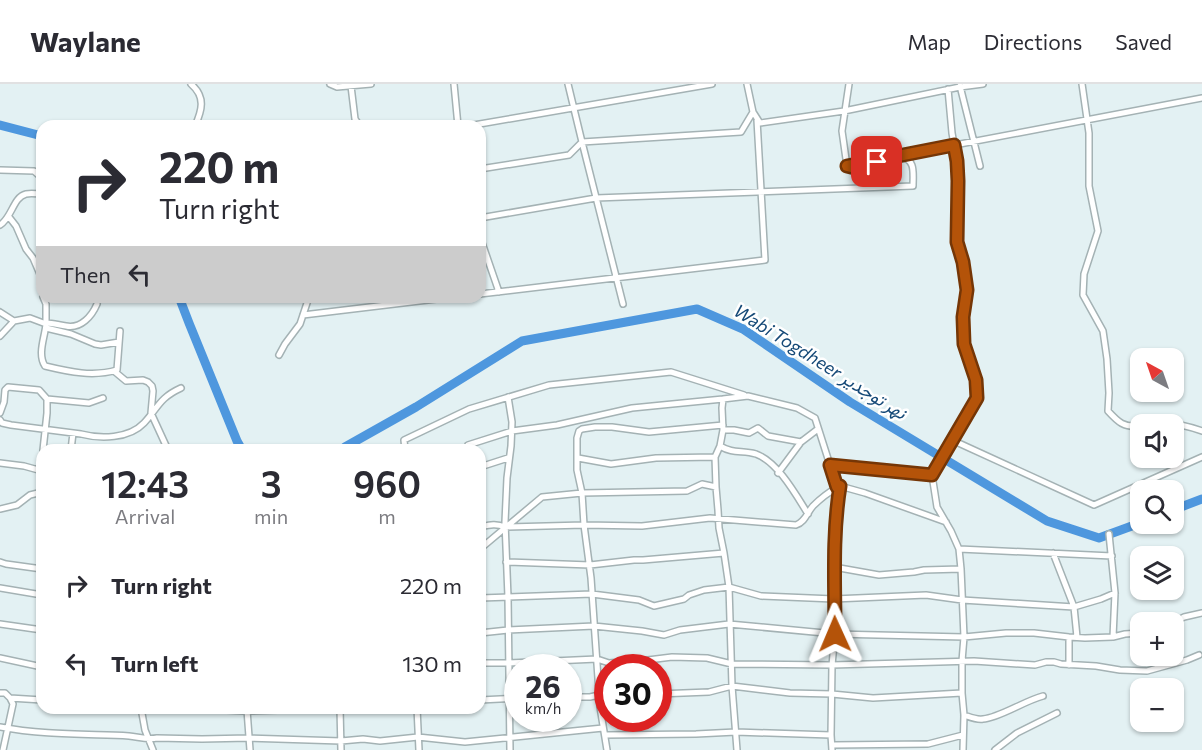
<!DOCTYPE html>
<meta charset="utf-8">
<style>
:root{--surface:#fff;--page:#f2f2f3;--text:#2b2b33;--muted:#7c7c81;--line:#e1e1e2}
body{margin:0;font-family:Commissioner,Vazirmatn,sans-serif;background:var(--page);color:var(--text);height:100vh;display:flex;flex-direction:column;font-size:22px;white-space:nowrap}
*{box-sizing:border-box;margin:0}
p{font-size:20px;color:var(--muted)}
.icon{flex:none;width:33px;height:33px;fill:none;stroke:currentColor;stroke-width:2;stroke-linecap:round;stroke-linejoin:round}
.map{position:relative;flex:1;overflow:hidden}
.drawer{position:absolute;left:36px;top:360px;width:450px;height:270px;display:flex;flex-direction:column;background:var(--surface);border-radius:18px;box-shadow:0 2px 4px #0004}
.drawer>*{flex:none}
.banner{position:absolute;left:36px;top:36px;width:450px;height:183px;border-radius:18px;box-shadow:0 2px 4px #0004;background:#fff;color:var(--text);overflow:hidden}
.needle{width:39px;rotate:320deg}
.controls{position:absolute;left:1130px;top:264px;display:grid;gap:12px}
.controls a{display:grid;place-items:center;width:54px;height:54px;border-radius:12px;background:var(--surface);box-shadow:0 2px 4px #0004;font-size:30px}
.speed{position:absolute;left:504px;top:570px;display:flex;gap:12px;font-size:30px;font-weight:700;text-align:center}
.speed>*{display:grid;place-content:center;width:78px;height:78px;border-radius:50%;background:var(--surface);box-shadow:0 2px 4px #0004;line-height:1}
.speed small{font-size:15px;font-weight:400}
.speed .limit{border:9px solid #d22;background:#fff;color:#111}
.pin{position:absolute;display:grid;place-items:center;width:51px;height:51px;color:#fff;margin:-26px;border-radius:12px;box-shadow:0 3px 9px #0006}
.me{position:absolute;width:66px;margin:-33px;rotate:359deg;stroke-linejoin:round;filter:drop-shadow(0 0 4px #0008)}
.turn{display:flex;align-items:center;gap:21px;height:126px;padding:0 24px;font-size:27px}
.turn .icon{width:78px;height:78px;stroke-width:2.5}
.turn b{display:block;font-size:42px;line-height:51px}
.then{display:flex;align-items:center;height:57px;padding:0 24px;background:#0003;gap:12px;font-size:22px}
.eta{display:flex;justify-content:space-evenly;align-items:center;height:102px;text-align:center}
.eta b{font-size:36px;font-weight:600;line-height:42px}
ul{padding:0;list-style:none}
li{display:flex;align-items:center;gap:18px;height:78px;padding:0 24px}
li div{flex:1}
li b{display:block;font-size:22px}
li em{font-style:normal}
header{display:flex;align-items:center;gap:36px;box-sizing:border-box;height:84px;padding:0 30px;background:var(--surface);border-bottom:2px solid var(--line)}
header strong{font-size:28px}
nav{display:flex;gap:33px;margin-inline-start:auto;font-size:21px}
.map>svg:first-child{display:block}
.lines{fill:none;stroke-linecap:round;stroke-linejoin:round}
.river{stroke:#4e97de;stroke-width:9}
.minor-casing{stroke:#a4b2b4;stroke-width:8}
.minor{stroke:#fff;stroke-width:5}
.route-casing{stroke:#753606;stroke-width:15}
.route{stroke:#b45309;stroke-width:10}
.labels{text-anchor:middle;stroke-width:5;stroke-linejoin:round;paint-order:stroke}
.water-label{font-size:18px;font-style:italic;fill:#154977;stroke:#fff}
</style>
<header>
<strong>Waylane</strong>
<nav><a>Map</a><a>Directions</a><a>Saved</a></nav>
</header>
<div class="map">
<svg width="1202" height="666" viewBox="0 0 1202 666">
<rect width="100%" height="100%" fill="#e3f1f3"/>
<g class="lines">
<!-- river -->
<path class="river" d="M0,41L42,52
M179,213L189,239L237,357L242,366
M344,366L345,363L416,323L522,257L697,225L743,245L850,318L1047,437L1099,454L1140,439
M1173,426L1202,415"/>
<!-- minor casing -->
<g class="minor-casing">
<path id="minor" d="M191,0C206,13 202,26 195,42
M330,0L337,3L371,0
M454,0L458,42
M747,0L753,28L760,39L844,27L960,3L983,0
M1082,0L1089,49V102L1098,147L1084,190L1083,211L1103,247L1107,275L1109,309L1108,327C1118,338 1124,344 1140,342
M351,2L355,35L360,42
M960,2L980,82
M468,42L712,0
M902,71L1202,14
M480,85L569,71L582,58L568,0
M0,86L34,87L42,94
M9,133L16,142L26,165L33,174L42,195V207
M480,134L596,114L913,102C913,89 916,75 900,73L855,84L847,82L842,47L849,0
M0,141C12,134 13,113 26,110C31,109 37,110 42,110
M480,153L499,208
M480,210L765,176L757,36
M43,213L46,220V239
M623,220L582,58L741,48L753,28
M0,228L14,237L30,234L46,240V239C53,239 59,241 66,242C81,245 92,232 97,220
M303,231L453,213
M46,240C45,253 37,270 45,282C70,288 93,293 117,286L120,247
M46,244L71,250L95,260L101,261L119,258
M0,252L14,237
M279,271L285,260L300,240L309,213
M114,287L126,297L143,296L148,298L152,302L153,307L151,329L168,366
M508,313L512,338L511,362L507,394L505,438L508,513L510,666
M0,329L4,318L5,306L8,303L39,306L47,315L89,319L103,314
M0,336L2,339L11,341L81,350C100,355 129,355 144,339C158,324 159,314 181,304
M1153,340C1170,338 1186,341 1202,347
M723,346H734L749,349L758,344L768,352L801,358
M952,356L1094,421L1202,373
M468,361L512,347L557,341L632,324L723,315
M720,362C733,370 742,366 756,370C778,378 796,411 808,430
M43,366L47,329V315
M71,366L73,349
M405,366L404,356L469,325L549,301L671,288L744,311
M578,374L611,380L656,374L715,373
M0,379L24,382L42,387
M830,381L932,391
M480,383L508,374
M39,386L42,372
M778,389L801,358L818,345
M932,391L977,314L976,296L964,259L963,233L967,206L963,178L957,158L958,97L957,77L952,49L948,5
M932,391L937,423L951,447L959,465L961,485L964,553L962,577V609L964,631L963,666
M0,425L17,421L30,411L42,408
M480,443C489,441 496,439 505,443L584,441L642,442L710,434L796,441C805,438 807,429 813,422C820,415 829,408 838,403
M1109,450L1115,509L1113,553
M480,465L542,413L582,409L687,407L702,400L716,403
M959,465L1112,472
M1053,469L1074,523L1077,553
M0,478L6,480L42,485
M506,478L590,481L634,476H643L724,469
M834,483L879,491L914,488L924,486L961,485
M0,504L42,511
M480,514L592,510L639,516L654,522L684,515L689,511L704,506L729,503L761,512L834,515L926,511L962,516L1074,523L1101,515L1115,509
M1173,539L1184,533L1202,529
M0,540L42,546
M480,549L508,546L594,542L642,547L664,551L680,546L729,540L835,550L964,553L1006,549H1034L1069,553L1085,554L1113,553L1125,550L1140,549
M1069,553V581
M0,574L42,583
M480,579H509L597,575L609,579L648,576L672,573L707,574L732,580L832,581L974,577L1035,581L1046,578H1054L1061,580L1096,582L1120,586L1147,587L1187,576L1199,571
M0,609H5L10,614L42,616
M658,610L709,608L732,602L790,609L832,610L873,614L962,609
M568,613H590L599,611L608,616
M480,616L518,614
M141,624L145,646L153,666
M186,624L247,627L341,624
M340,624L341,666
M417,624L419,666
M247,626L250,666
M964,631C970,633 976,636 983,635C999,634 1024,617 1043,612
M0,643C42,651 86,650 129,652C139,653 147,656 157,654L202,655L249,654L341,657L363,655L380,657L418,653L465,658L603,644
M605,651L696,650L736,648L831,651
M833,661L928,660L963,651
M3,666L13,620L10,614
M607,666L600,623L591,494L584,441L582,409L577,386V354L579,347L582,345L595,343H612L649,348L723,341
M737,666L732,602L729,503L724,469L719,444L718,426L716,403L715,373L720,362L723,346L722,324L723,315L748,312L797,324L815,334L837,403
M832,666L831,651L832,581L835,550L834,483L840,402L865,409L946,438
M995,666L1017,649L1057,629"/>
</g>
<!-- minor -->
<use href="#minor" class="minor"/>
</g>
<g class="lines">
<!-- route casing -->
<g class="route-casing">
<path id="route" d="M835,550C835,501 832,451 840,402L837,403L830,381L932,391L977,314L976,296L964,260L963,233L967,206L963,178L957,158L958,97L957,77L954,61L847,82L855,84L877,78"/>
</g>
<!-- route -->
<use href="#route" class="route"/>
</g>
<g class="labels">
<!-- water labels -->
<g class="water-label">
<text transform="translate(820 278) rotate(32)" y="6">Wabi Togdheer نهر توجدير</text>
</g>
</g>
</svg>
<div class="controls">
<a><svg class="needle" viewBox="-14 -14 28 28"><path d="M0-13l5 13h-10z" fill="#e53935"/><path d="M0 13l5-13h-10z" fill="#7c7c81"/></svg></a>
<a><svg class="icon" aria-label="sound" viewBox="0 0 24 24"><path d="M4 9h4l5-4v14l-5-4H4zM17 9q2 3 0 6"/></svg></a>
<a><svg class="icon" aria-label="search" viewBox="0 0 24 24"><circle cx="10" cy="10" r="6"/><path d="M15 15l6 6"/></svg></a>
<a><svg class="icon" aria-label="layers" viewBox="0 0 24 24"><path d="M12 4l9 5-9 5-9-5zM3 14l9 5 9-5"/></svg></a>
<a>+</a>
<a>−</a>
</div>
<div class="speed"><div>26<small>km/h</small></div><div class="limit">30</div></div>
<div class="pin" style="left:877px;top:78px;background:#d93025"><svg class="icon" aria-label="arrive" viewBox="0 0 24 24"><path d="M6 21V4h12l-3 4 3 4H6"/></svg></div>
<svg class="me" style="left:835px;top:550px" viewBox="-20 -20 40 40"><path d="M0-17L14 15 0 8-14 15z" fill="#b45309" stroke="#fff" stroke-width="4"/></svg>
<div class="banner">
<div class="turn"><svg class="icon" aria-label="right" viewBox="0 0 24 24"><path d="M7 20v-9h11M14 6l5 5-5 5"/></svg><div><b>220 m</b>Turn right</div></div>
<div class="then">Then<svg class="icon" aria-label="left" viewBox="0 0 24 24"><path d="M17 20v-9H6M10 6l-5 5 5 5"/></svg></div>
</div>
<section class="drawer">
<div class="eta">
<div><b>12:43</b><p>Arrival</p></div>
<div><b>3</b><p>min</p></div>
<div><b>960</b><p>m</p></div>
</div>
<ul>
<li><svg class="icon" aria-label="right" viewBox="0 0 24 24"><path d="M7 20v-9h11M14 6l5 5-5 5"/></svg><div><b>Turn right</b></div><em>220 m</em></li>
<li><svg class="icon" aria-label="left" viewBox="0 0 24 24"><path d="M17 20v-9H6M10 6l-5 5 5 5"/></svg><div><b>Turn left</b></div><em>130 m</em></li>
</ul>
</section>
</div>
